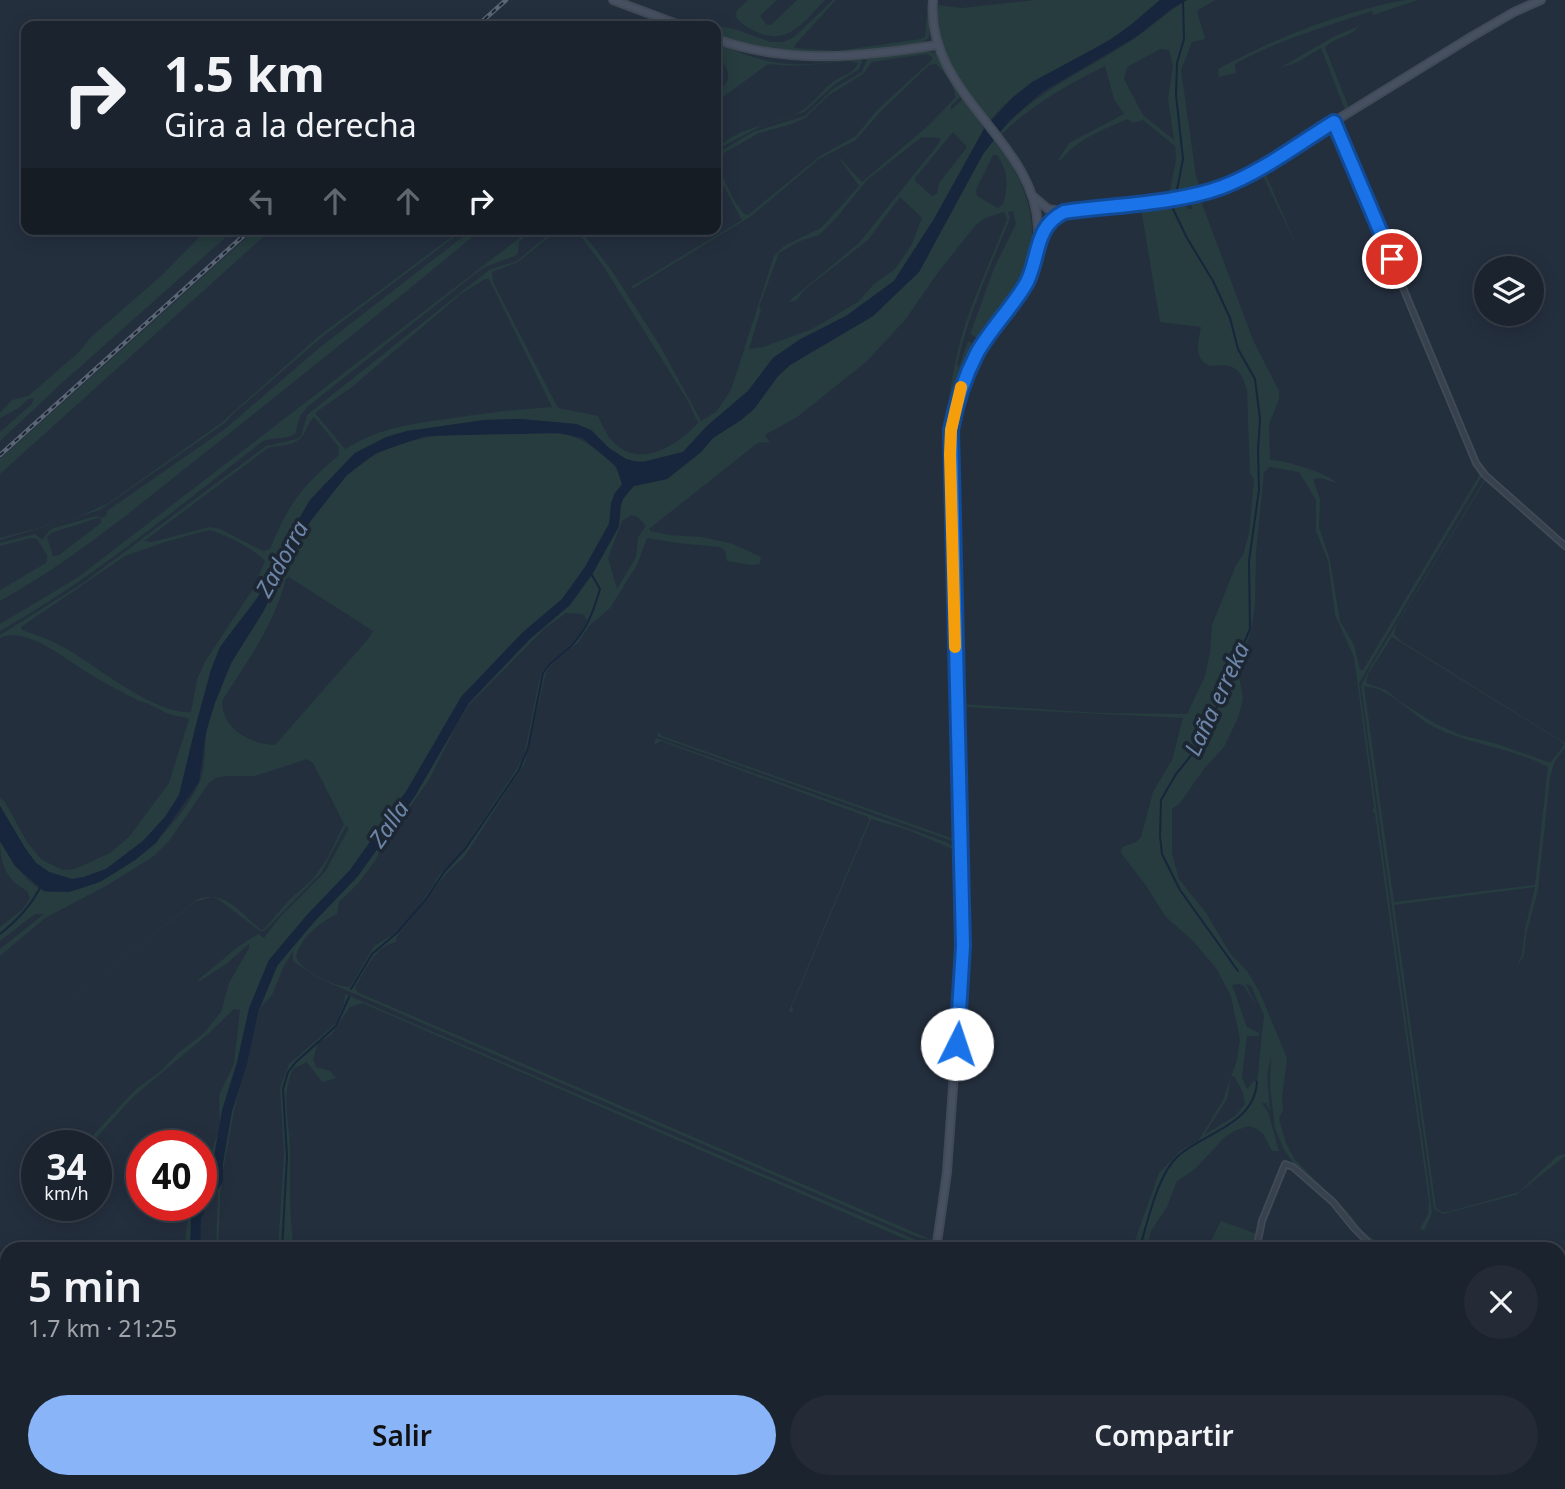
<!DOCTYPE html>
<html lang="es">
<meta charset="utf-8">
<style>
:root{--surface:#1b232e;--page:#242b36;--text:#f1f3f6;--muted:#a0a4aa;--line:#39404a;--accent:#8ab4f8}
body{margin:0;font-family:"Noto Sans",sans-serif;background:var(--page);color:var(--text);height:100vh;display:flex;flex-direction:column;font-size:26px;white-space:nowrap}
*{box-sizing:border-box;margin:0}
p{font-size:23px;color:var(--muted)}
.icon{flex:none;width:38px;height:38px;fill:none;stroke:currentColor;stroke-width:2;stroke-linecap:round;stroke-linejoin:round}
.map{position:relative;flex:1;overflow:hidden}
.sheet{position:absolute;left:0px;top:1242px;width:1566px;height:247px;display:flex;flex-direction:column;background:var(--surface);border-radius:21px 21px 0 0;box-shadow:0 4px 18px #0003,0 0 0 2px var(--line)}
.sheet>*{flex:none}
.hud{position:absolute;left:21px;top:21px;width:700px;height:214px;border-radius:14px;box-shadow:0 4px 18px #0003,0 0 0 2px var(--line);background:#1b232e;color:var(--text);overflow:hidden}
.buttons{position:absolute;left:1474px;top:256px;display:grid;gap:14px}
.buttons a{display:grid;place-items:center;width:70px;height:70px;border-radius:50%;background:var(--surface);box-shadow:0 4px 18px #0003,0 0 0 2px var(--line);font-size:35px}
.speed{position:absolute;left:21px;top:1130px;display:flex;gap:14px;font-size:35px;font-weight:700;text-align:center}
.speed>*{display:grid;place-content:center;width:91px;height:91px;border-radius:50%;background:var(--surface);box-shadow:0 4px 18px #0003,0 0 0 2px var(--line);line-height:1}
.speed small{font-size:18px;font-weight:400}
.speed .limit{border:10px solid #d22;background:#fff;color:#111}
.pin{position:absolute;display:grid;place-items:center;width:60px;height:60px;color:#fff;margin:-30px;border:4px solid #fff;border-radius:50%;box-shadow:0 2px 7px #0007}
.me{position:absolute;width:77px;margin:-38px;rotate:4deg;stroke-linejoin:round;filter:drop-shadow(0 0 5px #0008)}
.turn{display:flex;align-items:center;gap:24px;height:147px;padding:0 28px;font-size:32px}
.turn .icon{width:91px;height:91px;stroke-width:2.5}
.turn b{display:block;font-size:49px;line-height:60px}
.lanes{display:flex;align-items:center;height:66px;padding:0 28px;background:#0003;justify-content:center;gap:35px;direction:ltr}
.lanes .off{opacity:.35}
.round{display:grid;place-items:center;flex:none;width:74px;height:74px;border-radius:37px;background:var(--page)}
.overview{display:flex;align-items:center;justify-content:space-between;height:119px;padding:0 28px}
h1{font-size:42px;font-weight:600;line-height:52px}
.primary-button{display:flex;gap:14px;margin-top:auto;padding:14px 28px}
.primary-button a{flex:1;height:80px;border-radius:42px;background:var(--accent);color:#111;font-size:28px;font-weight:600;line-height:80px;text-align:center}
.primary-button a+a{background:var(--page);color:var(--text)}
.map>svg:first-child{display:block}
.green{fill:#263c3f;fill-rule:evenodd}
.water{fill:#17263c}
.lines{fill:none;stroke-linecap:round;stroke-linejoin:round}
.stream{stroke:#17263c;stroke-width:2}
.river{stroke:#17263c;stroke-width:10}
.street-casing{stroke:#414a57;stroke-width:8}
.secondary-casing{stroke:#414a57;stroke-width:10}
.street{stroke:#38414e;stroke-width:4.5}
.secondary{stroke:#465061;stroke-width:6}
.rail-casing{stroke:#5a6575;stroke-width:4.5}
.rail{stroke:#1d2633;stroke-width:2;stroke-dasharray:5;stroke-linecap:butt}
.route-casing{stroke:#114b97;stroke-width:18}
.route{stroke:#1a73e8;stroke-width:12}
.slow{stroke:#f59e0b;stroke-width:12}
.labels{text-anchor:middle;stroke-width:7;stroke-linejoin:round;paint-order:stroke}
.water-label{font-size:23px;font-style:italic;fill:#6d86a8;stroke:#1d2633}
</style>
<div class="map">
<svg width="1565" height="1489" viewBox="0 0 1565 1489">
<rect width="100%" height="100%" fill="#242f3e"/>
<!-- green -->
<path class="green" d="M748,0H777L760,16L767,25H771L797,0H825C805,20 790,45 759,33C750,29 742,25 736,17L737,10Z
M833,0H836L794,46L795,48L837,51L921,39L925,37L928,0H931L929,37C921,47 905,46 893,48C827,57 780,53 716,35V26H695L698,23L735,29L770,42H783L794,37Z
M1035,0H1160C1144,14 1128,29 1109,40C1066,68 1022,80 989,122C962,83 934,56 937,5L962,8Z
M1187,0H1215L1197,11L1205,39L1192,42L1181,70L1196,176L1200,189L1169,194L1176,160L1175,146L1143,120L1133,123L1128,119C1102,130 1079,138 1061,160H1058L1069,143L1124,114L1114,99L1105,66C1069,84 1028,107 1000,136L998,134C1039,88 1085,72 1135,38C1153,26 1168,11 1187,0ZM1160,49L1169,50L1173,66L1168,99L1174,140L1143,115L1124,79L1127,67Z
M1407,0H1418L1373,15L1372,11C1325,27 1278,40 1235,64L1236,73L1219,77L1218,69C1271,40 1347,9 1407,0Z
M1359,26C1351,37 1334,37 1325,48L1349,108L1345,110L1321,48L1298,62L1280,68L1333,37Z
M716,43C736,51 757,60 779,63C806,67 834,61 861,59L862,61L859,69L835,84L804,112L763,125L716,150C737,125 775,126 800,112C813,104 821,91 833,82C842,75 853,75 858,63L850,61L794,66L768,64L716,102V94C733,80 731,69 716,55Z
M927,51L936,53L962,95L951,106V110L964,98L984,129L934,219L894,281L846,316L800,339L773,358L748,391L707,426L683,452L643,462L633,461L626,459L609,448L591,430L576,424L520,419L484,420L447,426L355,453L310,500L272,565L258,597L220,647L211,670L196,725L179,795L165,817L143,841L106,869L84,877L72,879L49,872L36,863L25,848L0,806V798L5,802L27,842L42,860L63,870L75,869L110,853L129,837L169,783L189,719C183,716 178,717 172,715C160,711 151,703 139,701C121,691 102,682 85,671C64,658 25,626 0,638V635L83,583L266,446L297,439L301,436L307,415L322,403L489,270L517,261L555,229H559L518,262L492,272L493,282L558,408L598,416C602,424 606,434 612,441C640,470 676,446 698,423L688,401L602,264L575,229H580L612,271L659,344L701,421L716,412L731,390L774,256L784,246L821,228L859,186L837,155L862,182L929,125L955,98C955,85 945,73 936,64L929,65L880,112L856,140L819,159L750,217L632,289L631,287L742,220L716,172V163L734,200L744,214L748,215L820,156L856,136L877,110L932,60V57L927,54L872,62L863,74L829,95L805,118L792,124L759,133L717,157L716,160V154L753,132L805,116L832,90L862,72L867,59ZM953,132L967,147L939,183L937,194L932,196L915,181V178ZM922,137L940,138V142L859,243L788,302L797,300L804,290L868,240L900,197L922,218L912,244L895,269L874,284L858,302L812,329L763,347L749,349L761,309L759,307L779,253L800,241L819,235L838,216L867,180ZM485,279H489L552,407C519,409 487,413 454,418C411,424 384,426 345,449L315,413L352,387L461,294ZM314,417L338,446L339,455C302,486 288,504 270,549L263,551L220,529L210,527L152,542L144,541L268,448C282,444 296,448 305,432C308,426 309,422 314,417ZM209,530C223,533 256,550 265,561L253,589L206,660L197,679L191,712C155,715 98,667 67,649C53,641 37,635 22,630L21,627L125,556L168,541Z
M1329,128H1334L1336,132L1447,400L1482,476L1359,683L1429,1188L1432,1213L1424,1231L1420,1228L1428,1215L1429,1202L1375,814L1372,810L1374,808L1354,657L1335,615L1328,561L1316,531V500L1299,472L1270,467L1264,472L1256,552L1255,604L1251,631L1238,671L1243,699L1238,718L1224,747L1204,769L1180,803L1172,809V853L1179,879L1206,913L1230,953L1247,971L1259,991L1287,1058L1282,1097L1283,1109L1279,1119L1286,1143L1295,1160L1348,1212L1364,1233L1383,1245L1381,1247L1359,1231L1345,1212L1295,1165L1284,1150L1275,1128L1270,1086L1271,1057L1267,1076L1270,1111L1266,1103H1262L1268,1112L1279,1151H1272L1263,1134L1257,1129L1249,1126L1234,1131L1224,1138L1195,1169L1177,1181L1167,1207L1151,1231L1147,1249H1132L1159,1173L1180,1151L1199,1140L1223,1100L1237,1060L1240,1040L1231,996L1216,968L1192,940L1165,916L1147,887L1121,853L1122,847L1136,842L1141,837L1153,792L1172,760L1183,718L963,707L961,708L968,955L950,1188L941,1242L946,1249L940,1243L949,1169L965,953L954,460L959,408L962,406L957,437L956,507L962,704L1100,713L1187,714L1205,676L1210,652L1212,625L1236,565L1243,555L1249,533L1254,480L1250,473L1247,390C1241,368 1233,363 1210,366C1193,358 1198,343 1201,327L1160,322L1141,209L1096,214L1095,211L1152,203L1153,207L1157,206V204L1182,199L1188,209H1192L1191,198L1220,191L1241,182L1243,184L1201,201L1253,340L1279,391V399L1269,424L1270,460C1285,460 1328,473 1337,483L1320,478L1313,479L1320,499L1319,527L1330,560L1340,621L1354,645L1360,670H1363L1479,476L1417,333L1387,256L1333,132L1267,169L1265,173L1298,249L1264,178L1261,174L1247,181L1246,180ZM1239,984L1244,986L1256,1006L1246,984L1251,986L1264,1015L1257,1082L1254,1081L1247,1089L1242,1077L1247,1036H1259V1033L1247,1027L1232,985ZM1234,1076L1243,1093L1245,1104L1235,1116L1204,1135L1227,1099L1231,1077Z
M993,140C1026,178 1045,231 1022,280C1012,301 996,319 983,338L979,339L970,334L995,266L1016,224L1013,211L1008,212L1010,218C991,266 968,314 957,365L959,367L968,341L977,347L953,398L948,432L947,479L943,478C943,429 951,366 967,319C979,285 994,253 1007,219L1004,212L985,218L975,226L939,271L905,320L866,362L797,417L765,435L770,443L760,442L755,445L649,529L650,531L669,535L702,537L733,544L761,557L760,564L750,565L727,561L725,551L720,547L677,543L647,538L637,565L610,608L589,626L578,643L557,659L546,672L525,763L465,856L446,874L396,938V942C375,946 365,971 355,987L357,992L932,1240L940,1196L958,977L959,927L955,850L908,830L871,819L792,1006L793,1012L789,1011L869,820L868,817L669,744L661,741L654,745L656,738L946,842L958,850C962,979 955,1113 935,1241L917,1237L318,978L293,961V951L284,966L272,995L260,1008L234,1111L221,1182L218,1249H216L218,1192L216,1191C200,1212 200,1224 199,1249H184L189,1210L190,1206H201V1185L206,1179L214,1143L220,1130L219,1095L234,1064L240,1010L234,1009L208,1034L133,1097L89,1146H83L135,1090L161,1071L178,1053L204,1033L221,1012L229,983L249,948V944L226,964L200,981L198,980L239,946L258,934L264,938L281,916L325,872L349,828L346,826L321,873L264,931H260L218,899L212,897L195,902L0,1055L198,899C224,889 242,914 261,930L264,929L289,900L313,879L328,857L344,824L313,763L307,759L255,776H225L216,778L209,783L169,841L154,856L106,886L45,918L0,956V949L44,914H35L0,941V927L22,910L30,898L27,891C6,880 0,863 0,841C10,858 22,878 40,889C44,892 50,892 55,892C109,894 180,828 200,781C206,766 204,749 206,734C210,710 221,685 231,664C240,645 254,629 264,610C288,565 309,510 347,475C399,427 472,433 538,433C566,433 578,435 601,453C613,463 620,470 624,487L667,479L701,452L713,438L741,420L754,409L778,376L790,365L873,316L919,272L983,154ZM993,155H997C1008,172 1009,185 1003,204L998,208L977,196L976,190ZM631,515L638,517L646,526L638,537L636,557L617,589L608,558L622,521ZM289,577L373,631L369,638L275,745C250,744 222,729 222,701C247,662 274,625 286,579ZM566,613L583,614L587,620L579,636L543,670L539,681L524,756L516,770L460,854L439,875L428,893L400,930L374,946L350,987C333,986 302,972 296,957C301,937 319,923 337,914L339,902L358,884L375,861L383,845L429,780L456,726L469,705L545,628Z
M1088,212L1090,215L1060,220L1053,226L1040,273L978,365L964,400L962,398L981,354L1031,284L1043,258L1051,224L1065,216Z
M207,229H235L62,383L0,441V432L32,404L34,398L28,399L19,408L0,418V413L12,400L28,396L78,353L91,337L163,274Z
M256,229H272L0,474V459Z
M462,229H465L322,337L233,414L225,423L100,510L0,540V538L75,518L107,504L221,423L319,336Z
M473,229H482C388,307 293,383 197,459C134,509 71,562 0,601V590L46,563L47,555L37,539L31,538L0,546V543L35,534L42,540L51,529L96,516L102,518L106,516L107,511L225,429L319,348ZM98,518L101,519V523L59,555L53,556L47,537L51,533Z
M531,229H534L519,242L518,254L515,256L485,267L475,274L307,407L300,417L295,434C285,440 275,437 263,441C178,507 94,578 0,631V624L77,578Z
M1485,479L1565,549L1485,481L1396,626L1394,634L1401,641L1565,743V748L1555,761L1550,777L1538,890L1526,935L1524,955L1516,969L1522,954L1525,929L1535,887L1394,905L1436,1208L1442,1212H1447L1519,1192L1557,1156L1565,1154V1156L1516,1195L1443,1214L1434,1209L1361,686L1371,666ZM1392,637L1562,742L1564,745L1551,762H1548L1494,743L1461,735L1436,724L1399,701L1386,690L1366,683L1368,674ZM1364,686C1391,688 1411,715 1434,727C1470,745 1513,748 1548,767L1535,885L1394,902Z
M943,486L947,487L949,510L958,843L657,736L658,732L662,736L954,839L955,813L949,556Z
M345,994L914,1239L933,1249H928L362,1003L350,1007L332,1034L318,1043L313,1059L316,1067L330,1071L336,1078L322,1082L307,1062L293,1069C280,1099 290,1120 290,1150C290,1186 289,1214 294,1249L278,1250L284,1154L280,1088L289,1064L336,1023L344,1003Z
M1221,1221L1257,1234L1252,1249H1218L1182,1240L1176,1242L1167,1249C1178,1231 1194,1246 1210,1243Z"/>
<!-- water -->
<path class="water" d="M1160,0H1187L1171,9L1136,37L1042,92L1009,121L983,154L919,272L873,316L790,365L778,376L754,409L741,420L713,438L701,452L667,479L630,487H623L616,466L582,438L560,433L425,436L376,453L347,475L309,523L290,557L263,612L231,663L215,703L206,732L199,782L156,843L135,860L100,882L69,892L44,891L15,866L0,841V806L25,848L36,863L49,872L72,879L84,877L106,869L143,841L165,817L179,795L196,725L211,670L220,647L258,597L272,565L310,500L355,453L386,437L407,431L484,420L520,419L576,424L591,430L609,448L626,459L633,461L643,462L683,452L707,426L748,391L773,358L801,339L846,316L894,281L934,219L984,129L1012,98L1032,82L1110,40L1132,24Z"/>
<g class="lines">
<!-- stream -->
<path class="stream" d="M1176,195L1183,159L1176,95L1177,63L1184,39L1183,0
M1174,200L1173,209L1187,238L1213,281L1230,318L1238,349L1255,379L1260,419L1258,450L1259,490L1249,561L1250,629L1202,742L1176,774L1161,800L1160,836L1162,854L1180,890L1238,971
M0,934C17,921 30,907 40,888
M351,989L372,954L398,932L426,899L444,872L465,849L519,770L528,748L543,673C550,661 562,655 572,645C587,629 594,610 600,589L589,570
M282,1250L287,1157L283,1089L288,1072L296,1062L336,1026L349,997
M1139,1250C1148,1222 1157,1175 1178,1156C1205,1132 1254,1125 1257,1082
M417,1482L435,1489
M1079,1489L1080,1482"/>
<!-- river -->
<path class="river" d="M201,1205L218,1180V1163L227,1111L242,1063L254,1009L273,963L310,919L354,873L411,793L465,700L526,636L566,602L589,570L614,525L616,504L619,496L633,479
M195,1250L196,1218L201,1206
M136,1489L138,1482"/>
<!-- street casing -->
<g class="street-casing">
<path id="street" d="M1334,122L1476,463L1485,475L1565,546
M1256,1250L1262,1221L1285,1164L1293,1167L1333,1202L1354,1228L1376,1250
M1413,1250L1419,1246L1435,1250
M1469,1250L1476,1247L1511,1244L1517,1250
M1559,1272L1565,1276
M1559,1284L1565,1282
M1559,1327H1565"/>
</g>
<!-- secondary casing -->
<g class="secondary-casing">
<path id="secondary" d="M613,0L682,26
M933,0C925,94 1035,140 1038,227C1040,278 1005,310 979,350C964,374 956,402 951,430L963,946L947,1172L936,1250
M716,39C789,65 861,57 937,45
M1034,197L1048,209L1064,212C1123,204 1185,202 1241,179L1471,37L1514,12L1541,0
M1040,241L1049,221L1054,217
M898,1489L899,1482
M1022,1489L1024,1482"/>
</g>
<!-- street -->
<use href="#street" class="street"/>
<!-- secondary -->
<use href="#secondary" class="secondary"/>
<!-- rail casing -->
<g class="rail-casing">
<path id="rail" d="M477,26L506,0
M0,455L251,229"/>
</g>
<!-- rail -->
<use href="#rail" class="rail"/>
</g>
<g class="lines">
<!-- route casing -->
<g class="route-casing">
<path id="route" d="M957,1044L963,946L951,430C956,403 964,378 977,353C991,328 1013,307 1027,282C1040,256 1034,227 1064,212C1113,205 1176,204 1222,187C1262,172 1298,144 1334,122L1392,259"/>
</g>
<!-- route -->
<use href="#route" class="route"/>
<!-- slow -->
<path class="slow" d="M955,647L950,454L951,430L961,387"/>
</g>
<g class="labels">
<!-- water labels -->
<g class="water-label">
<text transform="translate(282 559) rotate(-61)" y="8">Zadorra</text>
<text transform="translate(1217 699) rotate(-65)" y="8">Laña erreka</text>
<text transform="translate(389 824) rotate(-55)" y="8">Zalla</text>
</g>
</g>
</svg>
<div class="buttons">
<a><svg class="icon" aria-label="layers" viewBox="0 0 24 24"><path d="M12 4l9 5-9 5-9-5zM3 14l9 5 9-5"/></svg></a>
</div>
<div class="speed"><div>34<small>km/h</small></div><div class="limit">40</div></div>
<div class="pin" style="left:1392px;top:259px;background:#d93025"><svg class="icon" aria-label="arrive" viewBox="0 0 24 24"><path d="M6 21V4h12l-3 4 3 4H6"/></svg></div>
<svg class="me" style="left:957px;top:1044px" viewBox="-20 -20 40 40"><circle r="19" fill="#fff"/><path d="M0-13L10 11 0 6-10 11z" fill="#1a73e8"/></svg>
<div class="hud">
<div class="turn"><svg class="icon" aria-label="right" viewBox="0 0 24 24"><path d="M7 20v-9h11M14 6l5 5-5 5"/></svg><div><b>1.5 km</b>Gira a la derecha</div></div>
<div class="lanes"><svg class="icon off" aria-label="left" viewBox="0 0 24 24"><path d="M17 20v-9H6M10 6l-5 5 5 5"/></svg><svg class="icon off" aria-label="ahead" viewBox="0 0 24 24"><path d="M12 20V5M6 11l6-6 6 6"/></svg><svg class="icon off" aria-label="ahead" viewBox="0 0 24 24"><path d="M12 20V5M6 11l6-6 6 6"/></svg><svg class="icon" aria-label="right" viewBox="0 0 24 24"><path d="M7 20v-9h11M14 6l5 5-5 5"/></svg></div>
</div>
<section class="sheet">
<div class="overview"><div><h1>5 min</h1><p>1.7 km · 21:25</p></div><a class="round"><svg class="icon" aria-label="close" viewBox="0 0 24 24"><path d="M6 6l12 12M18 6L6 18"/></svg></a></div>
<div class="primary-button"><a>Salir</a><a>Compartir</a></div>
</section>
</div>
